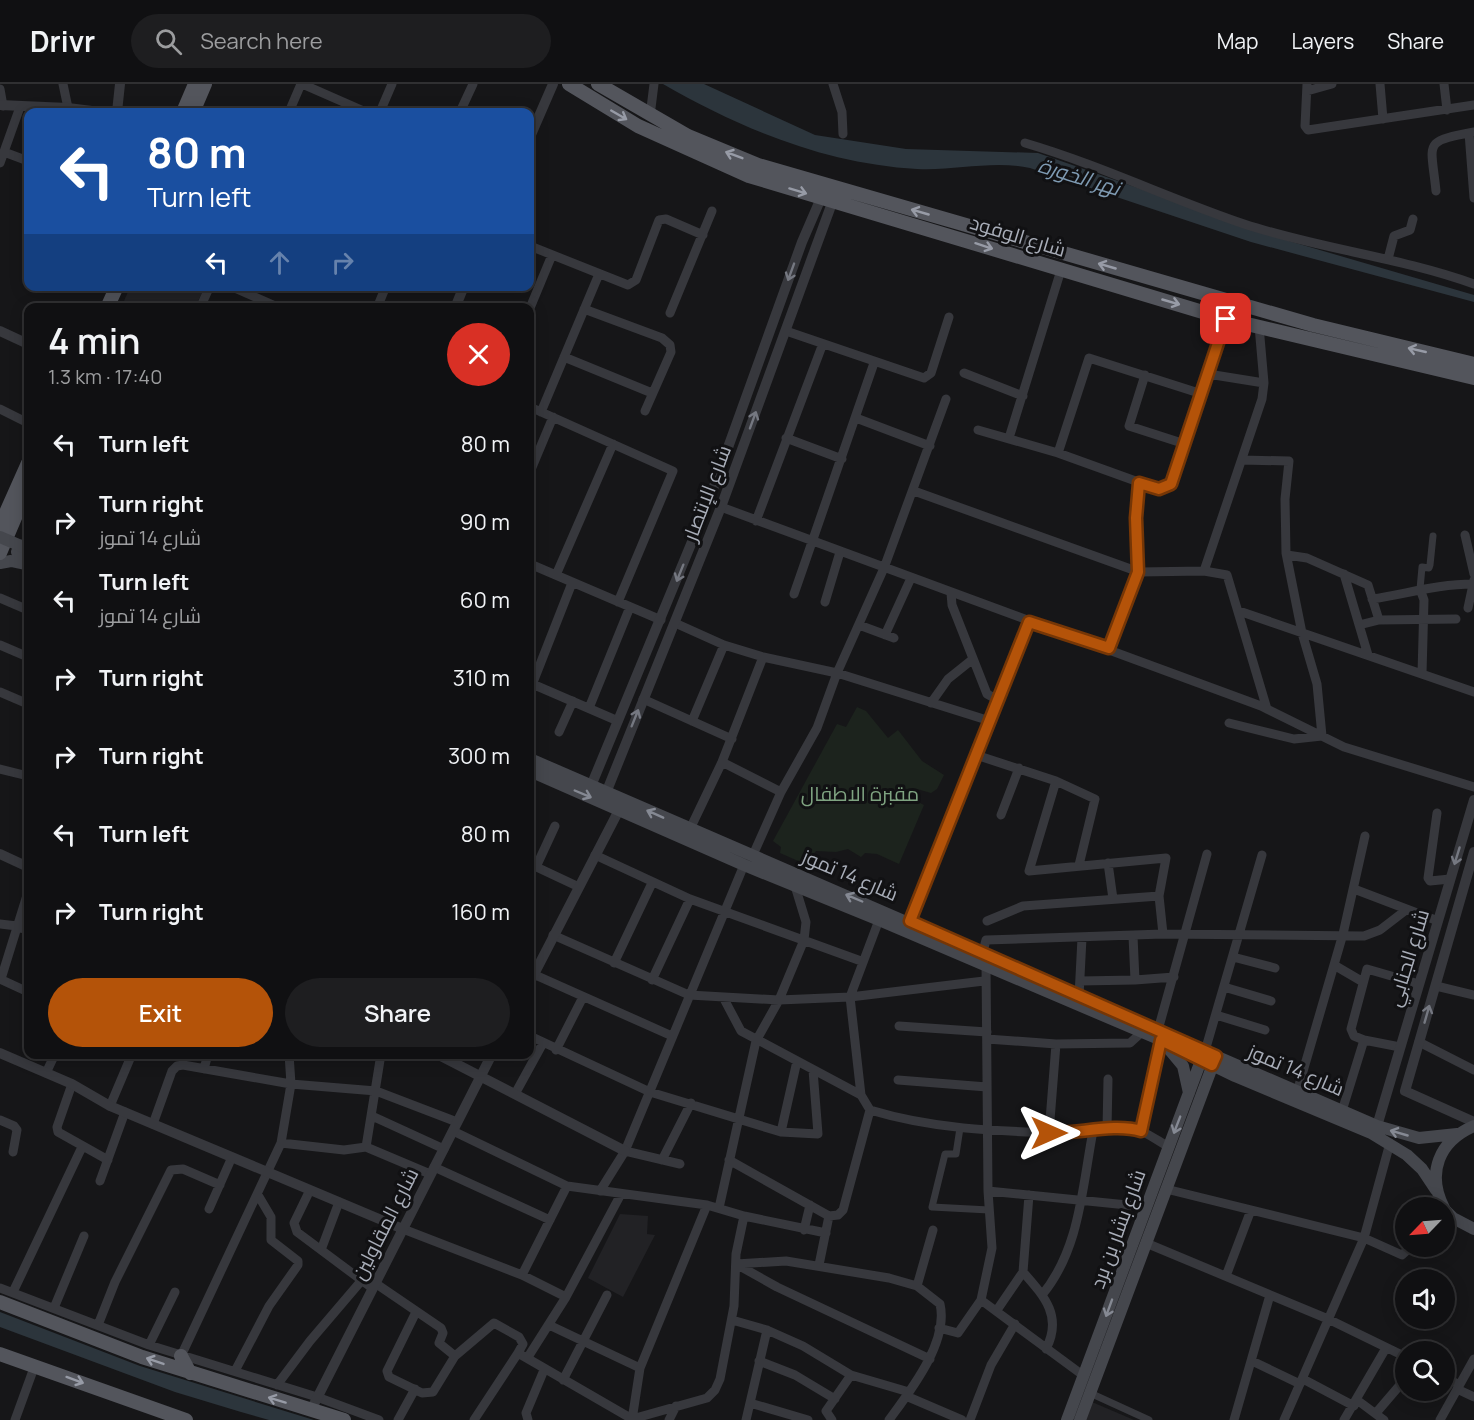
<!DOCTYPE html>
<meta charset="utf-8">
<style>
:root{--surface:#101012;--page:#1e1e20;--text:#f1f3f6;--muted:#9c9d9f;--line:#303032;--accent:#b45309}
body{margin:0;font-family:Manrope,Cairo,sans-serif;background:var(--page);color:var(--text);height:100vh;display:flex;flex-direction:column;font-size:22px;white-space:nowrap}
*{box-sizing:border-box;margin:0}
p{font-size:20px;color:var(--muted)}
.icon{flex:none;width:33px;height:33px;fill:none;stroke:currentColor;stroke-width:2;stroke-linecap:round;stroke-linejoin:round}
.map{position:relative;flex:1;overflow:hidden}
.sheet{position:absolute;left:24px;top:219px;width:510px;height:756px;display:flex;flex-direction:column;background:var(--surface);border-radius:12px;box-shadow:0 3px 15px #0003,0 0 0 2px var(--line)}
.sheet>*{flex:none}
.guide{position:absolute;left:24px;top:24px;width:510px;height:183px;border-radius:12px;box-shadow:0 3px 15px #0003,0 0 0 2px var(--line);background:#1a4fa0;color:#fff;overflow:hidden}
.needle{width:39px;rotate:245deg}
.fabs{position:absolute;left:1395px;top:1113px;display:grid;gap:12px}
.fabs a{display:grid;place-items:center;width:60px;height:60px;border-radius:50%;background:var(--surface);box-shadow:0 3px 15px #0003,0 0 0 2px var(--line);font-size:30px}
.pin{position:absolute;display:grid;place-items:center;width:51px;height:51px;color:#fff;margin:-26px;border-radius:12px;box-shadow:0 3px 9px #0006}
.me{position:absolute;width:66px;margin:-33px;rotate:90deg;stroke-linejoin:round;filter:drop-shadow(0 0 4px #0008)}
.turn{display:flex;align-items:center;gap:21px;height:126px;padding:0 24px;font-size:27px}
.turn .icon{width:78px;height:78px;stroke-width:2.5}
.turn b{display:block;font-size:42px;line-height:51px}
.lanes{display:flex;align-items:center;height:57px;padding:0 24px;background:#0003;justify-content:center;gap:30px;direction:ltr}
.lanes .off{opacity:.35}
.round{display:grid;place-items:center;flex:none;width:63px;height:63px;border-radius:32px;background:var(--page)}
.headline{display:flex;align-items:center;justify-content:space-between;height:102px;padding:0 24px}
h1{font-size:36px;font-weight:600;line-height:45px}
.action{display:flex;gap:12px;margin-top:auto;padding:12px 24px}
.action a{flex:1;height:69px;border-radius:36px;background:var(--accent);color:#fff;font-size:24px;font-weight:600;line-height:69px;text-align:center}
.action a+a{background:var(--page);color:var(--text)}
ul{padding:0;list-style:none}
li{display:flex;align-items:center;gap:18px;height:78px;padding:0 24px}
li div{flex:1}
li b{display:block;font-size:22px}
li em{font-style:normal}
header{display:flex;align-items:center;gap:36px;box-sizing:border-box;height:84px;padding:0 30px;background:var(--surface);border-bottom:2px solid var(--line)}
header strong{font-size:28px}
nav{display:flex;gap:33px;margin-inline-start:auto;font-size:21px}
.search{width:420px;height:54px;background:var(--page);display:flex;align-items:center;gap:15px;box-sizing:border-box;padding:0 21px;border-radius:33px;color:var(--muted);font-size:22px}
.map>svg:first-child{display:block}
.built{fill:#222225}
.green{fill:#1c231d}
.water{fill:#2c353c}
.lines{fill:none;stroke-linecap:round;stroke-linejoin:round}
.pedestrian{stroke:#37383d;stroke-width:7}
.minor{stroke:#37383d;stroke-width:9}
.tertiary{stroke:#37383d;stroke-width:10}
.secondary{stroke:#45474d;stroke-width:12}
.primary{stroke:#53555c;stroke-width:14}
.secondary-bridge{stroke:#45474d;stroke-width:12}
.oneway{stroke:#979ba6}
.oneway2{stroke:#757881}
.oneway3{stroke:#858993}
.route-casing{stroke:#753606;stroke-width:15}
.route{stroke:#b45309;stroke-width:10}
.labels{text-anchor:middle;stroke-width:6;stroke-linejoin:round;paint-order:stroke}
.street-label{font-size:20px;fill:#a8adb8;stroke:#111113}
.park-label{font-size:20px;fill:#7fa381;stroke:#111113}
.water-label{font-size:21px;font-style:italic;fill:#7f9bb3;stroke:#111113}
</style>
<header>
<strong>Drivr</strong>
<div class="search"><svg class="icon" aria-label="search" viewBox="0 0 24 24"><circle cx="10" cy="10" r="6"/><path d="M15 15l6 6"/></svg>Search here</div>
<nav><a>Map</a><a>Layers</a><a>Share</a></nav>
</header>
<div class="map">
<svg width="1474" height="1336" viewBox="0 0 1474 1336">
<rect width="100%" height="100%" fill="#161618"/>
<!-- built -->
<path class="built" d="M130,203H193L203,207L195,223L121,224Z
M620,1130L648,1132L647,1150L655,1151L623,1213L588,1194Z
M1092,1318L1134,1336H1085Z"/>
<!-- green -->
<path class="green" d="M857,623L866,627L888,654L898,646L922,677L944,691L937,705L931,709L917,705L914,716L924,721L899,780L877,770L865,769L861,773L848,765L836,768L816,767L805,780L780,769L781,763L773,757L837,640L846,643Z"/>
<!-- water -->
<path class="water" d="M663,0H704L815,51L906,65L1038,69L1289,157L1474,211V218L1251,158L1030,84C992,76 955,87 917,85C826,80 741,45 663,0Z
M0,1228L140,1282L314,1336H269L241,1328L175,1308L0,1243Z"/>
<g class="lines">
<!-- pedestrian -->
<path class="pedestrian" d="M1420,505L1422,483L1429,484L1430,481L1433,452
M960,1044L956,1070H945L932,1123L989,1126
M1090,1309L1149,1336"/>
<!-- minor -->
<path class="minor" d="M63,0L68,24
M302,0L366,28
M833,0L842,28L843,50
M1307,0L1305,42L1308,46L1474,21
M1380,0L1383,35
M1444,0L1447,26
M0,5L3,22
M1307,7L1332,0
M289,28L301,0
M380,28L392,0
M460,28L473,0
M650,32L654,0
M1469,49L1474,114
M1025,59C1100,81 1170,115 1244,140C1320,165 1399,173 1474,200
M4,68L28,77
M0,79L20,23
M1436,107C1431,57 1422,58 1474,48
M530,162L628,201L636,196L659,136L666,135L703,151
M1388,175L1394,152L1410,146L1413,135
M230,202L280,224
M200,224L210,202
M377,224L386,202
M530,224L552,171
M584,225L662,254L670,261L671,268L645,327
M670,229L712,127
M786,247L924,294L931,289L949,233
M564,273L652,309
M964,289L1023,312
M1208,290L1264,299
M1145,291L1129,342L1185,360
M530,323L673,387L618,518
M0,325L28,339
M541,328L599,190
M856,334L930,362
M978,346L1058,369L1155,404L1168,403L1173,396L1226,235
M786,354L842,375
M1009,354L1061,186
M1058,369L1089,274L1202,310
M530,388L553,333
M914,407L1139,488L1204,487L1227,491L1267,625
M721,423L1261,622L1344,663L1474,703
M756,437L822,262
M1465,451L1474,490
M1287,471L1307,474L1368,501L1379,536
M530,480L661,536
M1204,487L1262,315L1264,299L1259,242
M1344,490L1368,571
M556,491L613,360
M1420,505L1424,516L1422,590
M951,509L952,521L987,610L998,616
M794,510L874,279
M0,514L28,526
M1372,515C1406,510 1438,500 1473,500
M825,518L840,468
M1468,524L1474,496
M1239,527L1474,608
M675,539L724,561L763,573L837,589L990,637
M859,541L894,554
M1359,541L1379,536L1456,535
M885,551L911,494
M0,561L28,573
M1109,564L1139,488L1136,434L1139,399
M530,599L618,637
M530,606L572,499
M0,608L28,620
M643,615L732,655
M931,619L948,595L973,575
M589,624L630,523
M692,637L724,561
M1229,639L1294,655L1322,652L1317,600L1302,549L1286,469L1285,415L1289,377L1242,376
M559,648L573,617
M976,671L1056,697L1095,715L1079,781
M722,678L781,708
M0,685L28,692
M1056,697L1029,787L1166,774L1159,812L1163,850
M1437,729L1428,794L1430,797L1450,795
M1001,731L1019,684
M690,745L722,678L763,573
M595,771L690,815L861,877
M753,771L781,708L817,644L837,589L884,484L946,315
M1108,779L1113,815
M530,780L579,803
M536,783L555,742
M1354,805L1438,837
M879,836L850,913L861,1011L870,1026C933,1045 993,1047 1058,1049C1083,1050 1117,1037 1141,1047C1150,1051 1160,1058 1169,1063
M910,837L1029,538
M987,837L1023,822L1159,812
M0,840L17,842L28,847
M553,851L689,911L779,916L850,913L984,897
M1133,852L1135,896L1174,893
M982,871L986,856L1163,850L1364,852L1380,846L1406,826
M1233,873L1275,884
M614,879L652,799
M1334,881L1363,898
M533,890L672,952
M0,895L28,908
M1,895L28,808
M652,896L690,815
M1080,897L1135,896
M1436,902L1474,911
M1224,903L1271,917
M1079,912L1082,854
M723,913L741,947L861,1011
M1216,931L1265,946
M899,942L987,948
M1158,946L1207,770
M530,952L650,1008L781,1048L818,1050L813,986
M987,955L1056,960L1130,959L1142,948
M1364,956L1354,952L1351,945L1367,885L1419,900
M1419,958L1474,986
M556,966L583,913
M1205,967L1262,771
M381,970L366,1063L430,1090
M204,985L208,970
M46,989L55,970
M898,996L987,1003
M72,1000L57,1043L58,1048L108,1076
M1297,1008L1343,850L1365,752
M515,1010L543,959
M110,1022L132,970
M1342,1027L1364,956L1400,963
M372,1032L444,1065
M0,1036L14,1042L17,1046L13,1068
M153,1040L172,987L177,982L183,981L291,1000L376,1007L457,1038
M1107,1045L1108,995
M453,1047L567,1102L707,1121L744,1132L826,1149
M1141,1047L1161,956
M781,1048L797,977
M1049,1049L1056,960
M281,1059L344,1066L366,1063
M625,1067L680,1080
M662,1076L691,1019
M729,1076L829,1132L838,1131L843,1126L870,1026
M434,1083L550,1136
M100,1097L125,1028
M1166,1105L1364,1154L1402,1171L1412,1162
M310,1106L294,1139L297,1148L372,1204
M600,1107L625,1067L744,781
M988,1107L1147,1123
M719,1124L756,957L779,916L804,856L806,838L795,802
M1432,1124L1438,1112
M209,1125L232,1073
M403,1145L522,1191L566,1213
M804,1146L810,1121
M1146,1159L1328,1235L1406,1273
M321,1166L339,1118
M736,1180L786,1177L889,1194L917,1202L940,1220C949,1258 910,1307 889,1336
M736,1180L777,1203L930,1275
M819,1181L829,1132
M1023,1188C1044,1212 1063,1232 1046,1265
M522,1191L567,1102
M1226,1192L1251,1126
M375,1199L441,1244L443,1249L439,1259L455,1272
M917,1202L933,1146
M0,1204L149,1261L317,1313L379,1336
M13,1208L82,1063
M1042,1211C1080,1165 1082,1104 1093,1047
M981,1216L1084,1292
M54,1224L84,1152
M997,1226L1023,1188L1029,1111
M416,1228L387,1287L389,1293L422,1309L433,1308L455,1272L494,1239L519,1253L523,1260L518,1269
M732,1236L767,1246L803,1262L851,1291L909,1308
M98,1241L115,1198L171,1086L183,1085L220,1101
M549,1241L640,1284
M939,1244L958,1249L981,1216L992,1164L988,1107L986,881
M149,1261L175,1208
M181,1272L281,1059L291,1000L289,970
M528,1273L566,1213L621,1110
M759,1277L795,1291L835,1315
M1252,1277L1300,1300
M235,1287L269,1222L298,1181V1177L271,1156V1133L258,1111
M1444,1292L1459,1301
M1303,1295L1354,1322
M563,1296L607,1211
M277,1301L310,1257L362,1196
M1457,1305L1474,1313
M906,1312L962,1336
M1357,1316L1384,1336
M750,1319L808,1336
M1376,1329L1406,1294
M15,1336L35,1281
M398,1336L415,1305
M474,1336L518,1269L632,1335L707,1314L715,1306L720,1295L734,1222L736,1170L744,1132
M528,1336L526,1329L544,1286
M632,1336L640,1284L707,1121
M669,1336L676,1322
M746,1336L767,1246
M832,1336L826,1327L851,1291
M970,1336L991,1281L1015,1240
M1234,1336L1270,1211
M1284,1336L1364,1154L1390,1059
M1344,1336L1386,1264
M1440,1336L1474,1275"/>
<!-- tertiary -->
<path class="tertiary" d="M0,21L68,24L100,28
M117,28L120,0
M530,53L553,0
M455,224L464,202
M0,247L28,260
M591,702L708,419L802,158L821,114
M606,709L721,423L832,119
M1474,768L1405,1007L1474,1038
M0,770L28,783
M530,898L619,726
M0,969L72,1000L110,1022L403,1145
M437,970L625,1067
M1377,1042L1474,716
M311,1326L492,970"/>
<!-- secondary -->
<path class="secondary" d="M0,479L11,477L25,480
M24,480L17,468L20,462L28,461
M530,675L1377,1042L1419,1054L1457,1050
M530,687L744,781L879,836L1161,956L1235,992L1371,1049L1407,1071L1422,1085L1436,1106
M1168,964L1183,982L1189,1009
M1444,1124C1426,1089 1439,1057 1474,1042
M1444,1125L1453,1134L1474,1145
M1067,1336L1203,971
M1080,1336L1215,975"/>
<!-- primary -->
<path class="primary" d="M569,0L638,42L749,92L1226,235L1474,294
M598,0L688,52L758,81L1313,241L1474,280
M183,28L195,0
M193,28L205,0
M107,224L117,202
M0,442L28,379
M0,469L28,403
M0,1218L142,1273L344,1336
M0,1270L186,1336
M181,1272L190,1289"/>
<!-- secondary-bridge -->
<path class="secondary-bridge" d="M0,453L28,465"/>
</g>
<!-- one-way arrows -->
<defs><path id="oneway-shaft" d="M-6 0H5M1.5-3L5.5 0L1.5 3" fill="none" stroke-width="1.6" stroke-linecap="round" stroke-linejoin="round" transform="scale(1.5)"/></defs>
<g class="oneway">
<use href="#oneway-shaft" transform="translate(619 31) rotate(30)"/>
<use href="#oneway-shaft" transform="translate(734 71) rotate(-159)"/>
<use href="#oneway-shaft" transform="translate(798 107) rotate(17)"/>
<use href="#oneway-shaft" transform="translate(920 128) rotate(-164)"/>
<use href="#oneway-shaft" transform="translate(984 162) rotate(18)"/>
<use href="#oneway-shaft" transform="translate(1107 182) rotate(-164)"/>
<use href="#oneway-shaft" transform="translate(1171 218) rotate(16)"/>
<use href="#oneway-shaft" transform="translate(1417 266) rotate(-167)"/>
<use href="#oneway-shaft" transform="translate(155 1277) rotate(-161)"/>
<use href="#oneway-shaft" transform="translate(75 1296) rotate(20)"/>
<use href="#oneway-shaft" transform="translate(277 1316) rotate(-163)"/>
</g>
<g class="oneway2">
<use href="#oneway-shaft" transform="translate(791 188) rotate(110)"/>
<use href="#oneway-shaft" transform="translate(753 336) rotate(-70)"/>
<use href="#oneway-shaft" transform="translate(680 489) rotate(112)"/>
<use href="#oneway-shaft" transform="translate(635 634) rotate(-68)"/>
<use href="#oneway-shaft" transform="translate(1457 772) rotate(107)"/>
<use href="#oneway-shaft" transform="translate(1427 930) rotate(-74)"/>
</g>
<g class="oneway3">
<use href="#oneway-shaft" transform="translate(583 710) rotate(23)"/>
<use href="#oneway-shaft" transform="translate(655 730) rotate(-156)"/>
<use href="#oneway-shaft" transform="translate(854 814) rotate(-157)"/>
<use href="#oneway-shaft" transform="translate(1177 1041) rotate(111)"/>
<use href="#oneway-shaft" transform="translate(1399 1049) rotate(-164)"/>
<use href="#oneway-shaft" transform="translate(1109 1224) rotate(110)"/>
</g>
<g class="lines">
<!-- route casing -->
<g class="route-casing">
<path id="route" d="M1049,1049C1078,1050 1114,1039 1141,1047L1161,956L1212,981L1216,972L910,837L1029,538L1109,564L1138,488L1136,434L1139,399L1159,405L1171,400L1226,235"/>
</g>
<!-- route -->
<use href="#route" class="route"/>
</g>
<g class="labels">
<!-- street labels -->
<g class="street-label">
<text transform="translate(1018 152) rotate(17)" y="7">شارع الوفود</text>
<text transform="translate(707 409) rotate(-69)" y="7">شارع الإنتصار</text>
<text transform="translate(850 791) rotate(23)" y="7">شارع 14 تموز</text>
<text transform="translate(1408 874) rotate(-73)" y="7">شارع الجنابي</text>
<text transform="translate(1296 986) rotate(23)" y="7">شارع 14 تموز</text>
<text transform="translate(385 1140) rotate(-63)" y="7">شارع المقاولين</text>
<text transform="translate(1118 1145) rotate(-70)" y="7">شارع بشار بن برد</text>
</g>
<!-- park labels -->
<g class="park-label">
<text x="860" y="717">مقبرة الاطفال</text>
</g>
<!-- water labels -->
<g class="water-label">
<text transform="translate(1079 93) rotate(17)" y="7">نهر الخورة</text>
</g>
</g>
</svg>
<div class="fabs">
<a><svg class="needle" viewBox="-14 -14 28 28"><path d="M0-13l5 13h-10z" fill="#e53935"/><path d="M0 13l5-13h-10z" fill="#9c9d9f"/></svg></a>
<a><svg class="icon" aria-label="sound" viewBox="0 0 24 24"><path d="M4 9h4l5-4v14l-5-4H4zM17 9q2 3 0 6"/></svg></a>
<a><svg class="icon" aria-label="search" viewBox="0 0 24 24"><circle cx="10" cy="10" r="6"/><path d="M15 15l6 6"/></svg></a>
</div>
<div class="pin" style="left:1226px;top:235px;background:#d93025"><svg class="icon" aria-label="arrive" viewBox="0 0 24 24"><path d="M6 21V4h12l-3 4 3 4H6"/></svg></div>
<svg class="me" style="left:1049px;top:1049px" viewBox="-20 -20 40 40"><path d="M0-17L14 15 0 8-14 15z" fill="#b45309" stroke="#fff" stroke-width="4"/></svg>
<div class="guide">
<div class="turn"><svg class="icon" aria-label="left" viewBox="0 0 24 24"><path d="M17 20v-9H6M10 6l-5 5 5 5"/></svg><div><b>80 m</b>Turn left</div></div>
<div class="lanes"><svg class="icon" aria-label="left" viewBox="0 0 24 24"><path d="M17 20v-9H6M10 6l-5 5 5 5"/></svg><svg class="icon off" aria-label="ahead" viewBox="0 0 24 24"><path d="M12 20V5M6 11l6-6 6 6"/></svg><svg class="icon off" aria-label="right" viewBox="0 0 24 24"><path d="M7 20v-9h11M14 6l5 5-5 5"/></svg></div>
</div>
<section class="sheet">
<div class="headline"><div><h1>4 min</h1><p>1.3 km · 17:40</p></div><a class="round" style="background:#d93025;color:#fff"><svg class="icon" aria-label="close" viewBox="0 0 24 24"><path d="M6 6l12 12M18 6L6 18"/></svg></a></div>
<ul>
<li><svg class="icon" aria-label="left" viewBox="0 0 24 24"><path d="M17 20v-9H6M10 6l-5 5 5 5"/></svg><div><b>Turn left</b></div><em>80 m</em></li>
<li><svg class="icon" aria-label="right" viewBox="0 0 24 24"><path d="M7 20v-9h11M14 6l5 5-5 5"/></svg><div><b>Turn right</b><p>شارع 14 تموز</p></div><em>90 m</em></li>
<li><svg class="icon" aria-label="left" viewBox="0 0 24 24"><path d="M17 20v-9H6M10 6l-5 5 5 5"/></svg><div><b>Turn left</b><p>شارع 14 تموز</p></div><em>60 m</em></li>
<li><svg class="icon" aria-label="right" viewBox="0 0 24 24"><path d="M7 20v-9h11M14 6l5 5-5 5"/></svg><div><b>Turn right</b></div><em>310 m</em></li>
<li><svg class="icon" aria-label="right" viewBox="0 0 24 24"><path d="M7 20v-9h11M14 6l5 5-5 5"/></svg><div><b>Turn right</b></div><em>300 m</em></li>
<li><svg class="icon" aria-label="left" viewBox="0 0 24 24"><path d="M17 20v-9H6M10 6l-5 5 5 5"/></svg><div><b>Turn left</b></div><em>80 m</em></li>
<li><svg class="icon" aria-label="right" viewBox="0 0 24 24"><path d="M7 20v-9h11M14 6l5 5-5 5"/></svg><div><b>Turn right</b></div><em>160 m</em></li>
</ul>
<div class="action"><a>Exit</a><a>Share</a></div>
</section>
</div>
